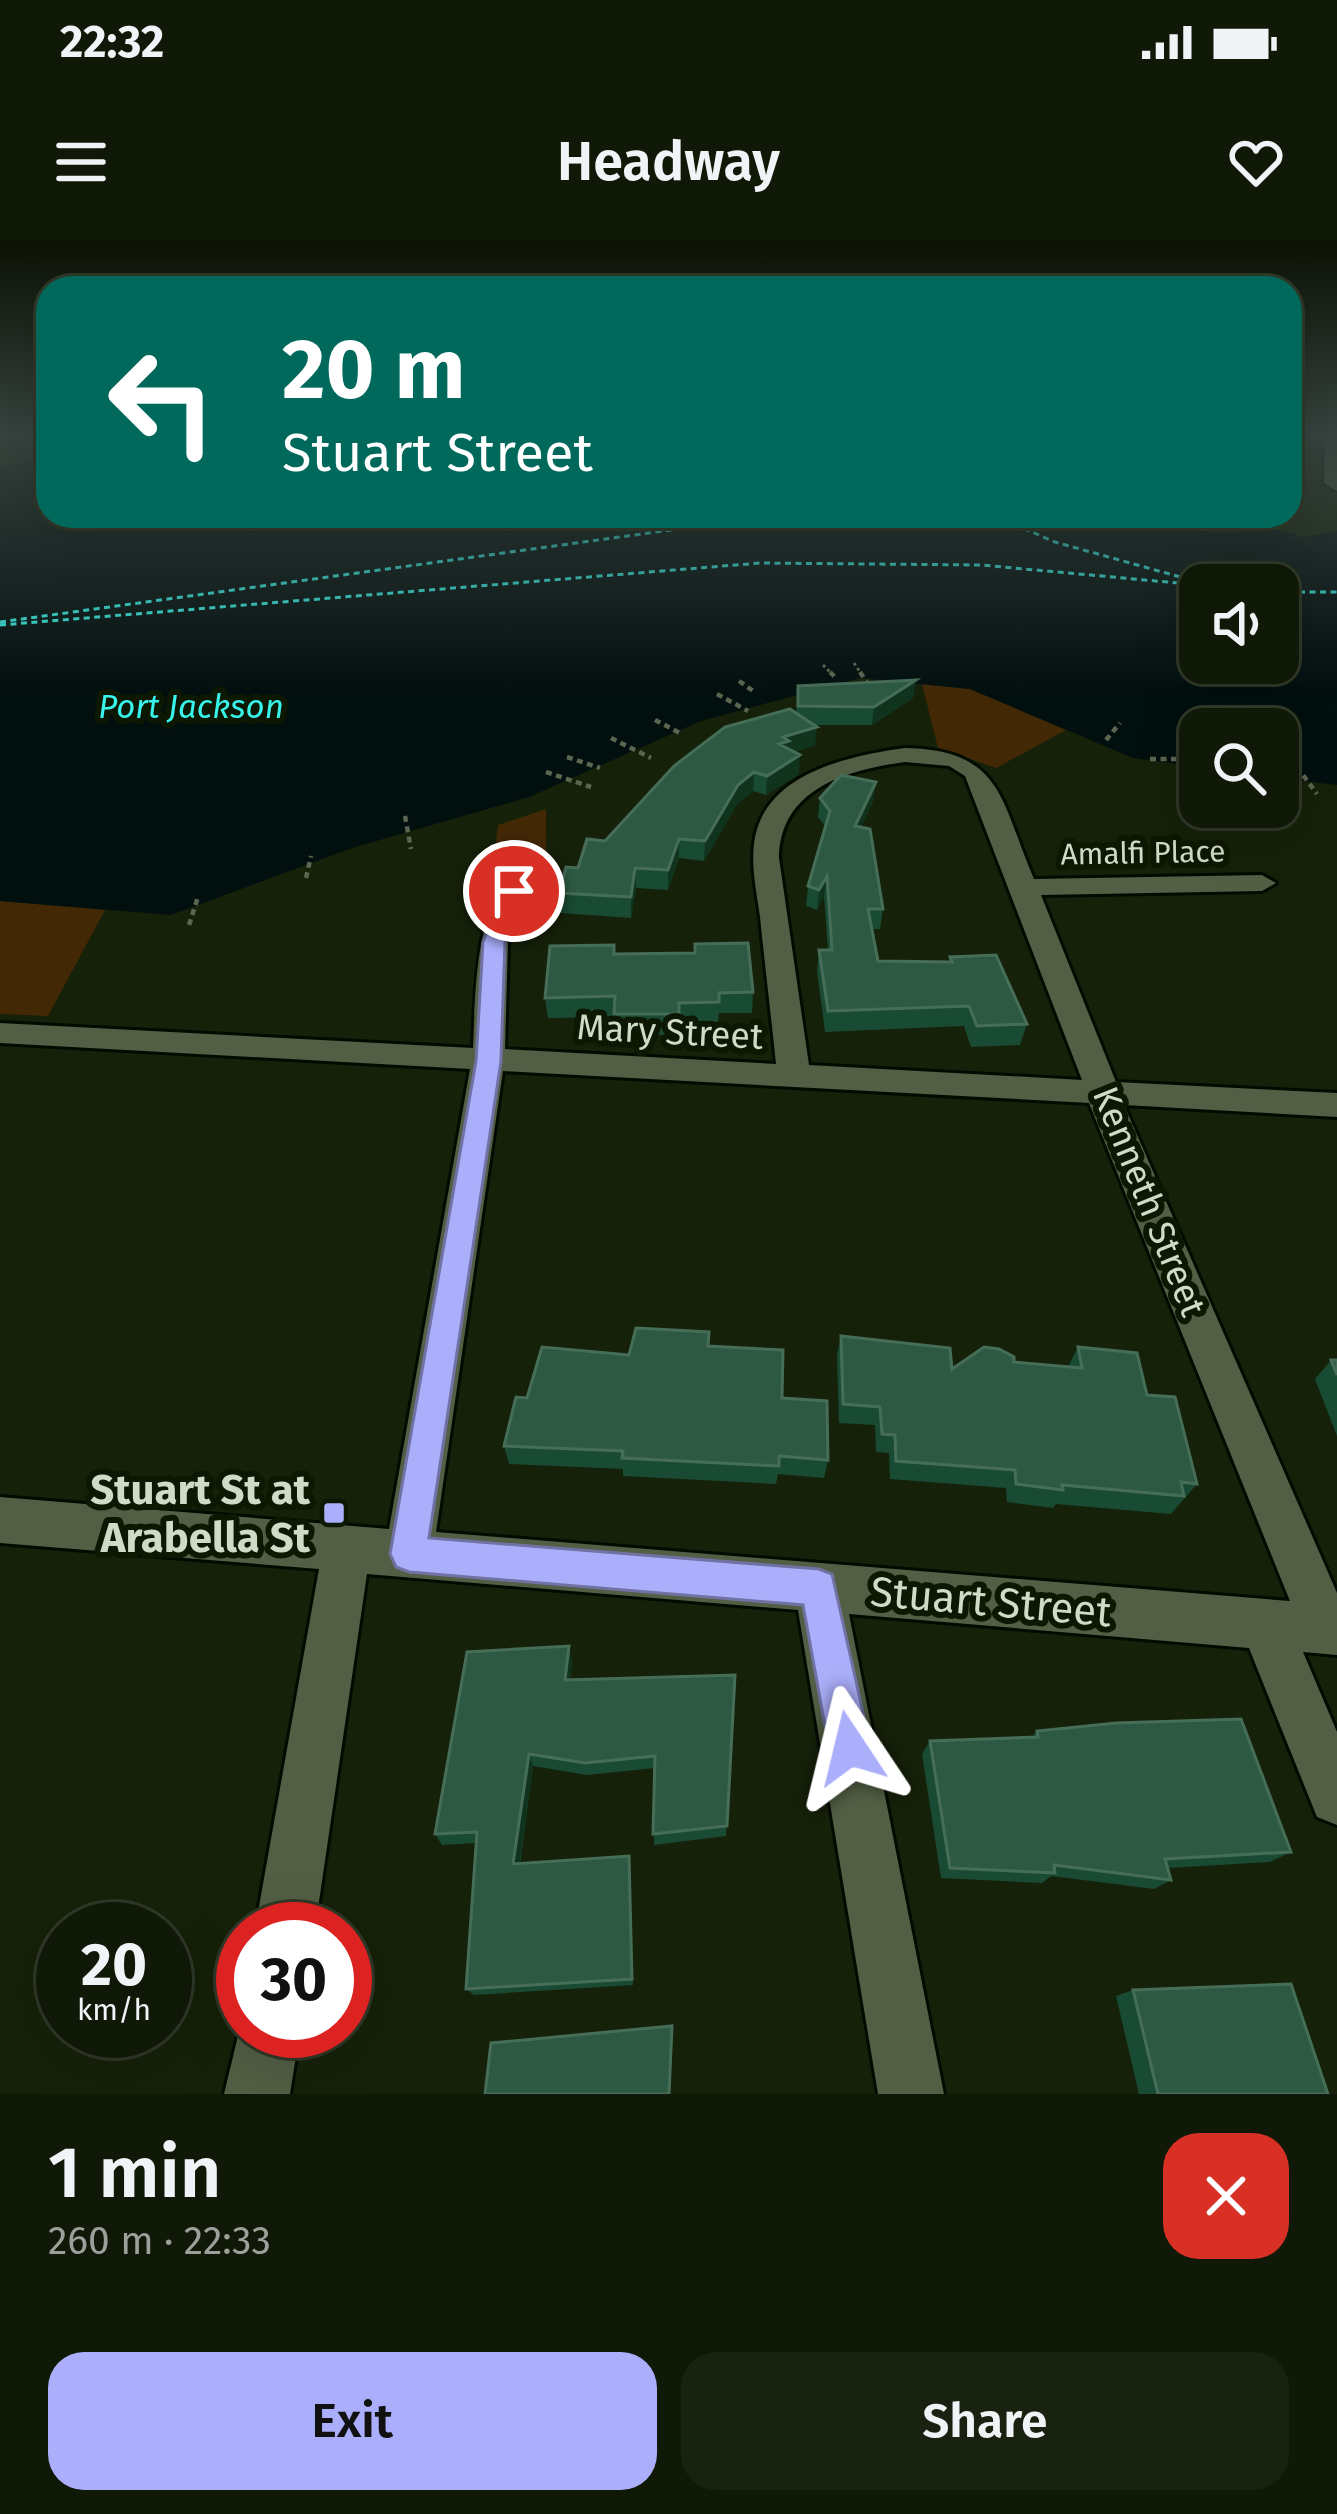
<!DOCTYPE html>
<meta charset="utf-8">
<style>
:root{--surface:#101907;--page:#192211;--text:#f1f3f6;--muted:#9ca09b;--line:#303828;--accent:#abaffb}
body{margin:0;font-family:"Fira Sans",sans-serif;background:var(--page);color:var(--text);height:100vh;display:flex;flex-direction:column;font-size:45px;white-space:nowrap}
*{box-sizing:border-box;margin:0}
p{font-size:39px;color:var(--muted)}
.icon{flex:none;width:66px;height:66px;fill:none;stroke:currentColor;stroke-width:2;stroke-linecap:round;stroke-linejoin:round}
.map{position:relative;height:1854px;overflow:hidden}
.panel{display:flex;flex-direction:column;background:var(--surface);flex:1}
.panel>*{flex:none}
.hud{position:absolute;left:36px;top:36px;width:1266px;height:252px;border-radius:36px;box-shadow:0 12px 48px #0002,0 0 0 3px var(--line);background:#00695c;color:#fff;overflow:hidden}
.fabs{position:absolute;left:1179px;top:324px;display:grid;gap:24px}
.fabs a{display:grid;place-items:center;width:120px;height:120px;border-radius:24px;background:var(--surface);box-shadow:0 12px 48px #0002,0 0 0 3px var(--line);font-size:60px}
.speed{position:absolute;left:36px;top:1662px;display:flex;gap:24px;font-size:60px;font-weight:700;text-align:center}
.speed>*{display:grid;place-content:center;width:156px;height:156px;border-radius:50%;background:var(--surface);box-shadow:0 12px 48px #0002,0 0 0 3px var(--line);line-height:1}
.speed small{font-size:30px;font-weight:400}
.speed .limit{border:18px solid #d22;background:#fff;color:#111}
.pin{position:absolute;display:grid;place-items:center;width:102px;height:102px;color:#fff;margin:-51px;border:6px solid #fff;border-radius:50%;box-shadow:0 3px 12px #0007}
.me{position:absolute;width:132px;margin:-66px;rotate:350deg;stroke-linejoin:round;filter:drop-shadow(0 0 9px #0008)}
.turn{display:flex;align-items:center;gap:42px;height:252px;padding:0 48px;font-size:54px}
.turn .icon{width:156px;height:156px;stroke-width:2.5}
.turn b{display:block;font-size:84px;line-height:102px}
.round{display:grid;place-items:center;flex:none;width:126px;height:126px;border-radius:36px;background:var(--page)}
.overview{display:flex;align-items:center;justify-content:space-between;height:204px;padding:0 48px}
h1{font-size:72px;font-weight:600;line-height:90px}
.cta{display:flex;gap:24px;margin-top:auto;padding:24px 48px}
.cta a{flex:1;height:138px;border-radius:36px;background:var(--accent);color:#111;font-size:48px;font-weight:600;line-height:138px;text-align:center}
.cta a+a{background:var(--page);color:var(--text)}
.status{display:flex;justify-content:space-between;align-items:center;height:84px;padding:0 60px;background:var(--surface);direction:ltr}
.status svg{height:33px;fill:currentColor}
header{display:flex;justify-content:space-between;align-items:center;height:156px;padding:0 48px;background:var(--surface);font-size:54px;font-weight:600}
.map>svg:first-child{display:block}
.green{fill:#432806}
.water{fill:#020f0f;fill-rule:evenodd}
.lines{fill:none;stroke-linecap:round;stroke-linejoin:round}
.ferry{stroke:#39f4eb;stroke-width:3;stroke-dasharray:6 4.5;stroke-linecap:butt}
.minor-casing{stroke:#030a00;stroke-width:6}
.path-far1{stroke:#5b6550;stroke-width:3;stroke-dasharray:3 3;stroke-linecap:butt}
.path{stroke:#5b6550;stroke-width:4.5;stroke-dasharray:6 4.5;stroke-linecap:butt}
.minor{fill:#525f44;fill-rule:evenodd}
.wall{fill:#194a33}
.shaded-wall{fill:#0f331c}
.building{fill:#2d5943;stroke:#466d58;stroke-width:3}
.route{fill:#abaffb;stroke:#6f72a3;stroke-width:3}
.poi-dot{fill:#abaffb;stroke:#0d1802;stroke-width:4.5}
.labels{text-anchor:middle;stroke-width:12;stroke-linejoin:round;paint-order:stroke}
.far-street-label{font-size:30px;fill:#d1d9c9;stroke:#0d1802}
.far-water-label{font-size:33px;font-style:italic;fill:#39f4eb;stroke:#0d1802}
.street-label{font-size:36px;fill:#d1d9c9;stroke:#0d1802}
.near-poi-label{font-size:42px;font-weight:bold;fill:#d1d9c9;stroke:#0d1802;text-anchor:end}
.near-street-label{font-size:42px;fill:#d1d9c9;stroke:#0d1802}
</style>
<div class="status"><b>22:32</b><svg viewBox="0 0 49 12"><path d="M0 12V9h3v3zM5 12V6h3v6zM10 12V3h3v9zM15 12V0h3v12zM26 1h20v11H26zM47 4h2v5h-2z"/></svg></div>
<header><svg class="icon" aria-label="menu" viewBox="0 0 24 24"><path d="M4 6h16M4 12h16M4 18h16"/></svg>Headway<svg class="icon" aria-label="heart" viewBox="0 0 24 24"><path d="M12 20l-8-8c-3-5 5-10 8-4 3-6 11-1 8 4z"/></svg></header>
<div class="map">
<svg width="1337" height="1854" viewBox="0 0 1337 1854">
<rect width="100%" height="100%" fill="#162109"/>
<!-- green -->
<path class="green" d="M922,444L970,449L1066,490L996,528L938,508Z
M546,569V684L485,685L498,585Z
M0,661L105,670L48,776L0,774Z"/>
<!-- water -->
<path class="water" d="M48,220V276H1233L1303,297L1337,291V545L1278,538V489H1200V527L1133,518L970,449L860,438L701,481L529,557L352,608L171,675L0,661V226ZM1200,345H1278V423H1200Z"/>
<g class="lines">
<!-- ferry -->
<path class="ferry" d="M995,276L1055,302L1209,345
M1278,352H1337
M0,382L773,276
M0,385L760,323L981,325L1200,345"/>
<!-- minor casing -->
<g class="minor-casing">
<path id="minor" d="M1325,193H1337V251L1324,243Z
M905,508C1003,510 1000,560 1034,639L1262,635L1276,643L1262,651L1041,655L1116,842L1337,853V877L1124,865L1337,1353V1415L1303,1412L1337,1492V1585L1317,1577L1249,1408L849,1374L944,1854H878L798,1370L367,1334L315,1689H255L319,1329L0,1303V1257L389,1289L470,829L0,803V783L473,808C475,772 474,653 515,643L529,651L508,702L505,809L776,824C771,775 765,726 760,677C757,654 751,628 754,604C762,534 847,516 905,508ZM905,522L949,526L965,536L1082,840L809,825L779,618C780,549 846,530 905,522ZM503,831L1089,863L1290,1361L436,1292Z
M243,1775V1791H300L290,1854H224Z"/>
</g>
<!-- path-far1 -->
<path class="path-far1" d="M854,423L862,435
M823,425L833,435"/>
<!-- path -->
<path class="path" d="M830,432L836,438
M860,432L868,444
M739,441L756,453
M717,454L748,471
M655,480L680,493
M611,498L651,518
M1106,500L1120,483
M567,517L600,528
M1150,519H1183
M1297,527L1317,554
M546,532L591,547
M1278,547L1289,553
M405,576L411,609
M306,638L311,616
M189,685L198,657"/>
<!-- minor -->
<use href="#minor" class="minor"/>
</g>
<!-- wall -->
<path class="wall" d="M798,446L913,458L872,485H814L815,505L794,512L799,534L766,555L753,551L737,564L704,621L679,618L668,650L636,648L631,678L561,673L559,653L578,628L605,601L796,474Z
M820,558L873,561L861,587L883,669L880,689H872L878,721L949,722L950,717L1027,784L1020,805L971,807L964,786L825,792L817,731L819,710H828L824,656L817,670L806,666L808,646L826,587L818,577Z
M614,714L753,752L752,773H719L718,783H679L678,795H615L614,777L548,778L545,758Z
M841,1096L952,1129L1014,1122L1068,1127L1078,1107L1147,1155L1197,1244L1171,1274L1056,1264L1053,1268L1007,1262L1006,1248L890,1239L889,1213L876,1212L875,1185L839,1183L837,1115Z
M708,1106L782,1158L828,1220L824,1238L778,1234L776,1244L623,1236V1229L509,1224L504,1206L527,1158L629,1115Z
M1331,1120H1337V1196L1315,1139Z
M572,1420L570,1440L735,1435L726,1596L654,1605L655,1528L587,1535L533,1526L520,1624L629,1616L633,1745L474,1755L466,1749L476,1603L442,1605L435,1594Z
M1037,1491L1291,1612L1270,1622L1167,1628L1171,1640L1154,1649L1051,1636L1042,1643L941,1638L922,1514L930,1501L1031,1498Z
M1133,1750L1328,1854H1139L1116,1756Z"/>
<!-- shaded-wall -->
<path class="shaded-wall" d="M916,440L913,458L872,485L874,467Z
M817,487L815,505L787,514L778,522L783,497Z
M800,515L799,534L766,555L767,536Z
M754,532L753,551L737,564L704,621L705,601L738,545Z
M876,542L873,561L852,606L855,586Z
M679,599V618L668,650V630Z
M635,628L636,648L631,678V657Z
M827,636L824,656L817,670L819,650Z
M569,1406L572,1420L568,1454L565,1440Z
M529,1514L533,1526L518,1634L513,1624Z"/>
<!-- building -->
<path class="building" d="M916,440L874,467L798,466V446Z
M790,469L817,487L783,497L789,501L779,504L800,515L767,536L754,532L738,545L705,601L679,599L668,630L635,628L631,657L559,653L566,627L578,628L587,599L605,601L674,526L725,487Z
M841,535L876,542L855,586L870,589L883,669H868L878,721L952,722L950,717L996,715L1027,784L977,786L969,766L828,771L819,710H832L827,636L819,650L808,646L830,571L820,558Z
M748,703L753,752L719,753V762L679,763V774H614L615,756L545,758L550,706L614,705V714L695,713V704Z
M636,1088L709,1092L708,1106L783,1110L782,1158L827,1161L828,1220L779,1216V1226L622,1218L623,1211L504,1206L516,1157L527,1158L542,1107L629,1115Z
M841,1096L950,1108L952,1129L984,1107L999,1109L1014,1117V1122L1082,1128L1078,1107L1137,1113L1147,1155L1175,1157L1197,1244L1181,1242L1184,1256L1062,1245L1063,1250L1016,1244L1015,1230L896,1221L895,1195L882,1194L880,1167L843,1164Z
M1331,1120H1337V1135Z
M569,1406L565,1440L735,1435L727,1586L653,1594L655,1516L585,1523L529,1514L513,1624L629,1616L632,1739L466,1749L477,1592L435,1594L467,1412Z
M1241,1479L1291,1612L1165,1619L1171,1640L1054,1625L1055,1633L950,1628L930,1501L1038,1497L1037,1491L1116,1483Z
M1291,1744L1328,1854H1158L1133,1750Z
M672,1786L669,1854H485L491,1803Z"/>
<!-- sky -->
<linearGradient id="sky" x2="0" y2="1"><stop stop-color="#0c1205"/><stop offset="0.43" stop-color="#36433e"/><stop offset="1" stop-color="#36433e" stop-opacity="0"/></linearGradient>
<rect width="1337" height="452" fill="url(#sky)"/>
<!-- route -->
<path class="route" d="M514,645L525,651L505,702L501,821L429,1298L819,1329L832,1334L871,1508L864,1523L850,1529L835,1523L829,1508L803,1365L409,1332L396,1327L390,1314L476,821L483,702L504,651Z"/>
<!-- markers -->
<rect class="poi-dot" x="322" y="1261" width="24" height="24" rx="6"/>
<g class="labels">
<!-- far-street labels -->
<g class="far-street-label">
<text transform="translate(1143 613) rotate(-1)" y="10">Amalfi Place</text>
</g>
<!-- far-water labels -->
<g class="far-water-label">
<text x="191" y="478">Port Jackson</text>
</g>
<!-- street labels -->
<g class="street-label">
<text transform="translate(670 791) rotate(3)" y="13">Mary Street</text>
<text transform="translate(1150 961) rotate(68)" y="13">Kenneth Street</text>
</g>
<!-- near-poi labels -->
<g class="near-poi-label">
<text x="310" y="1264">Stuart St at<tspan x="310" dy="48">Arabella St</tspan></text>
</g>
<!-- near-street labels -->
<g class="near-street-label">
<text transform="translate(991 1361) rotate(5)" y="15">Stuart Street</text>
</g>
</g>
</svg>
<div class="fabs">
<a><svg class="icon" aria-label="sound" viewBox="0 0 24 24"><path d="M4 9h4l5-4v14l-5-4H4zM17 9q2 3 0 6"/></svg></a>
<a><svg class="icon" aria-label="search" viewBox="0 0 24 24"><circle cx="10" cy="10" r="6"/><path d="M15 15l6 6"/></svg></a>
</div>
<div class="speed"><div>20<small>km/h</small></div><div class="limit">30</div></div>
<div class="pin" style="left:514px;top:651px;background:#d93025"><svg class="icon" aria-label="arrive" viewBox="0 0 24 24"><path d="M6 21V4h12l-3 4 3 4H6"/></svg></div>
<svg class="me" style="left:850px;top:1508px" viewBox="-20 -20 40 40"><path d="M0-17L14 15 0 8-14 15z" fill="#abaffb" stroke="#fff" stroke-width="4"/></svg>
<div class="hud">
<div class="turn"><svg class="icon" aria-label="left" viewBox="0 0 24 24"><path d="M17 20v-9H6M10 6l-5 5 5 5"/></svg><div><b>20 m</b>Stuart Street</div></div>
</div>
</div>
<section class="panel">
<div class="overview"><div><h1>1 min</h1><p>260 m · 22:33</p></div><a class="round" style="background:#d93025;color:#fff"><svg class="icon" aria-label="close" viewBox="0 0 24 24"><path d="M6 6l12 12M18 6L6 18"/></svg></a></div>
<div class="cta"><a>Exit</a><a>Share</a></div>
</section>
